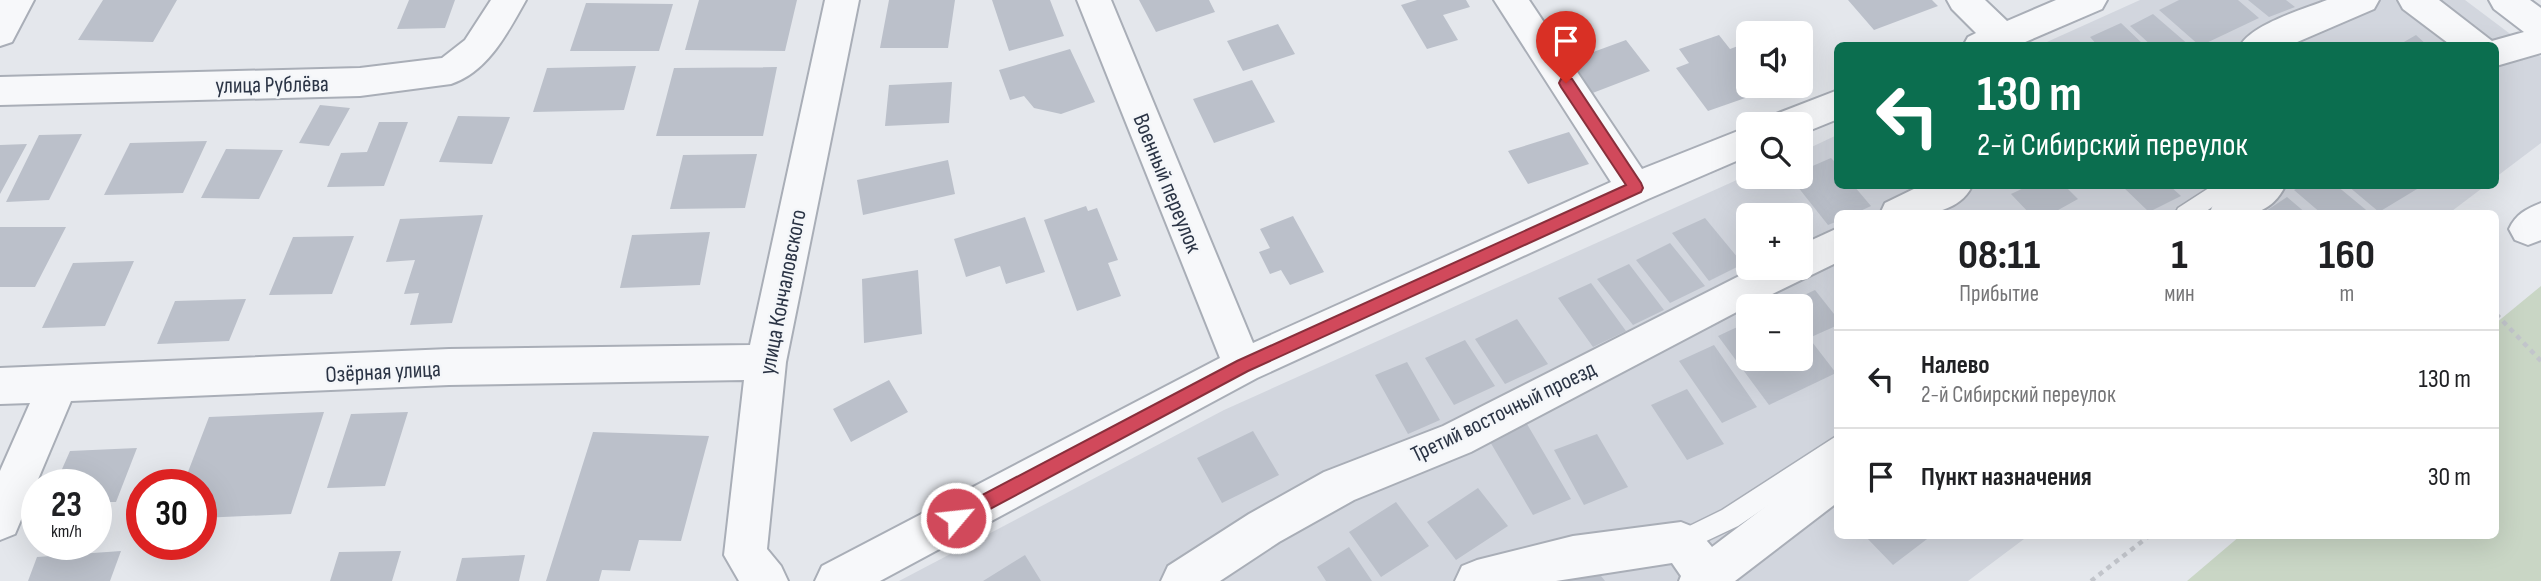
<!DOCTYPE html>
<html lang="ru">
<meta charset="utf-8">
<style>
:root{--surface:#fff;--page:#f2f2f2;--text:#202124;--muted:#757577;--line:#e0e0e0}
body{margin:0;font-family:"Sofia Sans Condensed",sans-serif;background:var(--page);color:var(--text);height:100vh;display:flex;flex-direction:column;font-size:26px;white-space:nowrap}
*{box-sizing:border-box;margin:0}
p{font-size:23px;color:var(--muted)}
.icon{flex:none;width:38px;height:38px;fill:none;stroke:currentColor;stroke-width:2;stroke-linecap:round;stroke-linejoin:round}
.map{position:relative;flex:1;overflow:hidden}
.details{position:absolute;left:1834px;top:210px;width:665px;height:329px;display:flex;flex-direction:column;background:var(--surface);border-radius:10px;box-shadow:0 7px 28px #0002}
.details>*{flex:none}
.banner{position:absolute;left:1834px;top:42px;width:665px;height:147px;border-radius:10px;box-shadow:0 7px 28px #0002;background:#0b6e4f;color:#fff;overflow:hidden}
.buttons{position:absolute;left:1736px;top:21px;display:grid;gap:14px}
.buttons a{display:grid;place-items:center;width:77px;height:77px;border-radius:10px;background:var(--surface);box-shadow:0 7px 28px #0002;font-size:35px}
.speed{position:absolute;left:21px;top:469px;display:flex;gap:14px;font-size:35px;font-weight:700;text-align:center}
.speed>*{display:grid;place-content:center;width:91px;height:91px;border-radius:50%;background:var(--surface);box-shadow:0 7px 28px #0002;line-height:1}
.speed small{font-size:18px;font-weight:400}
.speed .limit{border:10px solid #d22;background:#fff;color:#111}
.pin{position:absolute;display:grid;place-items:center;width:60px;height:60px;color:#fff;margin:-72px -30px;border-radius:50% 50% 50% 0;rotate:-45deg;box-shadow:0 0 7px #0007}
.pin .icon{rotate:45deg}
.me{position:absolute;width:77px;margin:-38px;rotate:62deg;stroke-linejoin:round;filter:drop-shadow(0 0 5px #0008)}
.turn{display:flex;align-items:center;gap:24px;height:147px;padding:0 28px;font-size:32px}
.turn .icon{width:91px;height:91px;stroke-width:2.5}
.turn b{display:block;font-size:49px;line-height:60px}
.eta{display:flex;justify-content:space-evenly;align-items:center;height:119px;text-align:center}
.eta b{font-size:42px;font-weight:700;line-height:49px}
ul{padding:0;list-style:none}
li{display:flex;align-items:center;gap:21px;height:98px;padding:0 28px;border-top:2px solid var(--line)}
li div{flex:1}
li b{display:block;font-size:26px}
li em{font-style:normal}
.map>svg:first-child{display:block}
.built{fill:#d2d6de;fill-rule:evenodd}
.green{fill:#c9d6c5}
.building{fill:#bbc0ca}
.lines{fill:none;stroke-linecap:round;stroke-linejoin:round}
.lane-casing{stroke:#a9aeb7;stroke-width:3}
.street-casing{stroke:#a9aeb7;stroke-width:4}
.path{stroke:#c2c5cb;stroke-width:4.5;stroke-dasharray:5 5;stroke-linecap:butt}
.lane{fill:#f7f8fa;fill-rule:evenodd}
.street{fill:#f7f8fa;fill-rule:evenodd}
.route{fill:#d1495b;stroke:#882f3b;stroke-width:2}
.labels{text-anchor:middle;stroke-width:5;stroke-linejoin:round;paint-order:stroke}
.street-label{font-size:23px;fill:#2b3445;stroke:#f4f6f9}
</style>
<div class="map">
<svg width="2541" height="581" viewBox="0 0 2541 581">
<rect width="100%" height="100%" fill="#e4e7ec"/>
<!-- built -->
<path class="built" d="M2140,0H2465L2541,57V143L2496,177V46H2038Z
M1837,135L1838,186H2485L2448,214H1838V536H2028L1968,581H899L1224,410L1748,175L1801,177V152ZM1748,215H1801V268H1748ZM1748,306H1801V359H1748Z"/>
<!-- green -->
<path class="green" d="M2541,286V581H2187L2240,536H2496V323Z"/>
<!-- building -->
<path class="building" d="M103,0H177L153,42L78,40Z
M409,0H455L445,28L397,29Z
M699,0H797L785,51L685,50Z
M889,0H955L948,48H880Z
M992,0H1050L1064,36L1009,51Z
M1139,0H1209L1215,12L1156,32Z
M1417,0H1466L1470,7L1443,15L1458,40L1427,49L1401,5Z
M1848,0H1932L1938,6L1874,30Z
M2179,0H2238L2259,18L2200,46L2159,10Z
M2248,0H2286L2295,7L2269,17Z
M586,3L673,4L659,51H570Z
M2153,14L2190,46H2152L2130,26Z
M2121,23L2145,46H2098L2090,37Z
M1278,24L1295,54L1243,71L1227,41Z
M1719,35L1730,49L1738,46L1748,60V86H1769L1771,89L1708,111L1676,68L1689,63L1679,49Z
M2416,35L2428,46H2397Z
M1626,40L1650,71L1590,94L1566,62Z
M1070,49L1095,102L1061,114L1034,108L1024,96L1010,100L999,70Z
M636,66L624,110L533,112L547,68Z
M777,67L763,136H656L674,68Z
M1252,80L1275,122L1214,143L1193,99Z
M952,82L949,123L885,126L889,85Z
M320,105L350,108L329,146L299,143Z
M458,116L510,117L492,164L439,162Z
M379,122H408L384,186L327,187L341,153L367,152Z
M1569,132L1589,164L1528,184L1508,151Z
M82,134L49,200L6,202L39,135Z
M207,141L183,193L104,195L130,143Z
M27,144L0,194V145Z
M226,149L283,150L259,199L201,198Z
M757,154L745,208L670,209L683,155Z
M1831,158L1838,165V186H1854L1871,206L1854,214H1838V221L1828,225L1790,177H1801V171Z
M948,160L955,194L863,215L857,180Z
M2028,186H2065L2078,199L2051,214H2030L2011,194Z
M2122,186H2170L2181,196L2149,212Z
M2301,186H2337L2371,214H2322L2294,190Z
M2348,186H2422L2379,212Z
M2287,197L2307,214H2269L2266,211Z
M1086,206L1088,211L1097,208L1118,260L1108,263L1121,296L1077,311L1044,220Z
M483,215L452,323L410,325L419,293L404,294L415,260L386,262L400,219Z
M1293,216L1324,272L1290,285L1281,270L1270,274L1259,252L1270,248L1260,229Z
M1025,217L1045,272L1006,284L1000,266L966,277L954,239Z
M1705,218L1743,264L1709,281L1672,233Z
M0,227H66L35,287H0Z
M710,232L700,285L620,288L632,235Z
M354,236L332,294L269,295L293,237Z
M1670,243L1705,286L1670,303L1636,260Z
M134,261L105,326L42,328L73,263Z
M1629,264L1664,310L1633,325L1597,279Z
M918,270L922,334L864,343L862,279Z
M1591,283L1626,331L1593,347L1558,298Z
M1815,290L1838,319V325L1809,338L1836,373L1769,405L1718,336L1748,322V359H1801V306H1781Z
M246,299L229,341L157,344L175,301Z
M1517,319L1548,364L1505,384L1475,339Z
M1465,340L1495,386L1454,405L1425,358Z
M1714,345L1757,407L1722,423L1679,361Z
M1407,362L1440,420L1408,434L1375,375Z
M889,380L908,412L851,442L833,409Z
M1687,389L1724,444L1687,460L1651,405Z
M324,412L291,514L201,518V485H183L209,417Z
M408,412L385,486L327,488L351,414Z
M1527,424L1571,499L1533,515L1489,440Z
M1253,431L1279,475L1222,503L1197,458Z
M593,432L709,436L681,541L639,540L630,571L602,570L599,581H546Z
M1597,434L1628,487L1584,505L1554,450Z
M137,448L116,502H96V485H55L70,451Z
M1478,488L1508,526L1456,560L1427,522Z
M1396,502L1429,546L1381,577L1349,532Z
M1865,536H1931L1893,565Z
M1349,547L1372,581H1326L1317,567Z
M121,551L110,581H28L37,557Z
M401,551L392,581H330L339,552Z
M525,555L519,581H456L462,558Z
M1025,555L1041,581H983Z
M1590,562L1605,581H1560Z"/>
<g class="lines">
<!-- lane casing -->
<g class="lane-casing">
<path id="lane" d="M2212,186H2237L2234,192L2202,214H2175L2178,208Z
M1838,435V458L1738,526L1681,553L1673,550L1669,542L1673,534L1722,510Z"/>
</g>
<!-- street casing -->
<g class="street-casing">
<path id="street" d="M0,0H34L12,42L0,46Z
M491,0H526C508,32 488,72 451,84L360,96L0,105V77L360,68L442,58L465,40Z
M825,0H859L786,362L767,549L781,566L788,581H739L724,555L744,380L449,385L71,401L15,534L0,540V471L30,403L0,404V368L449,349L750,345Z
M1077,0H1111L1253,343L1611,182L1494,0H1529L1642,169L1748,127V156L1648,199L1257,378L880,581H815L822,566L1220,358Z
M1947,0H1985L2007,21L2056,0H2107L2102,9L2016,46H1963L1968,37L1976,33L1952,9Z
M2327,0H2379L2374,9L2288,46H2240C2252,24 2304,9 2327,0Z
M2398,0H2439L2492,41L2524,32L2494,9L2489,0H2530L2541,8V53L2496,66V46H2452L2403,9Z
M1838,90V119L1801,134V124H1771L1776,114Z
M1920,186H1972C1956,219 1911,214 1880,214L1885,203Z
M2239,186H2285C2268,220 2241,214 2209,214L2214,203Z
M2541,203V240L2528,245L2515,240L2509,229C2516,214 2526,209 2541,203Z
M1838,228V262L1748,306L1471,452L1354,500L1279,542L1220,581H1161L1168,566L1249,514L1324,472L1443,426L1755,268H1801V245Z
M1838,458V502L1735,581H1679L1681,576L1672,563L1556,581H1455L1462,566L1477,560L1573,536L1681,522L1696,528L1712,547L1823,463Z"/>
</g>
<!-- path -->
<path class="path" d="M2496,314L2541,361
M2091,581L2149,536"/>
<!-- lane -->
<use href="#lane" class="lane"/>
<!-- street -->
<use href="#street" class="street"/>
</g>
<!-- route -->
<path class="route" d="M1566,78L1572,79L1641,183L1643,188L1641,192L1248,371L962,524L956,526L950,524L947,518L950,512L1237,361L1626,185L1561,87L1559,83L1561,79Z"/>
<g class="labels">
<!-- street labels -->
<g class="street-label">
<text transform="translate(272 84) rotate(-1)" y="8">улица Рублёва</text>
<text transform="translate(1168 183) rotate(68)" y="8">Военный переулок</text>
<text transform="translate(782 292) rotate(-79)" y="8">улица Кончаловского</text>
<text transform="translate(383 371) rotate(-3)" y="8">Озёрная улица</text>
<text transform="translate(1503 411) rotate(-26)" y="8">Третий восточный проезд</text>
</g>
</g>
</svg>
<div class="buttons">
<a><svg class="icon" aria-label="sound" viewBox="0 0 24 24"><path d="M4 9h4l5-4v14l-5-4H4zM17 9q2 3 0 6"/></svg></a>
<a><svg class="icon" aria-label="search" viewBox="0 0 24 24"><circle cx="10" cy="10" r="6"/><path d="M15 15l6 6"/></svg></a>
<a>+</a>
<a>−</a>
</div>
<div class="speed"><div>23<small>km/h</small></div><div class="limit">30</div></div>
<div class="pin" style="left:1566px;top:83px;background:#d93025"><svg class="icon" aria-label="arrive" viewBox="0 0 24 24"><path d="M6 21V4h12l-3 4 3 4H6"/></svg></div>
<svg class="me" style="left:956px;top:518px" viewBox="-20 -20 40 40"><circle r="17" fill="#d1495b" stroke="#fff" stroke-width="3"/><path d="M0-11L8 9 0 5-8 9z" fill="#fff"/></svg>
<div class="banner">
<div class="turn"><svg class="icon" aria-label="left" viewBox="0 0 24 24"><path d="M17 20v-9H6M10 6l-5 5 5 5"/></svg><div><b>130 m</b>2-й Сибирский переулок</div></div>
</div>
<section class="details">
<div class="eta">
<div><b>08:11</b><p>Прибытие</p></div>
<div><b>1</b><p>мин</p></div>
<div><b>160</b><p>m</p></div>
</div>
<ul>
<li><svg class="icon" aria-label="left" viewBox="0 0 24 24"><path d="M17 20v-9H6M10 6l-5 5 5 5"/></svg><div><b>Налево</b><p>2-й Сибирский переулок</p></div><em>130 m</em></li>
<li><svg class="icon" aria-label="arrive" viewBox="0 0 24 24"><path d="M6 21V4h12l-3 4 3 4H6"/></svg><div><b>Пункт назначения</b></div><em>30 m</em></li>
</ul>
</section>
</div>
